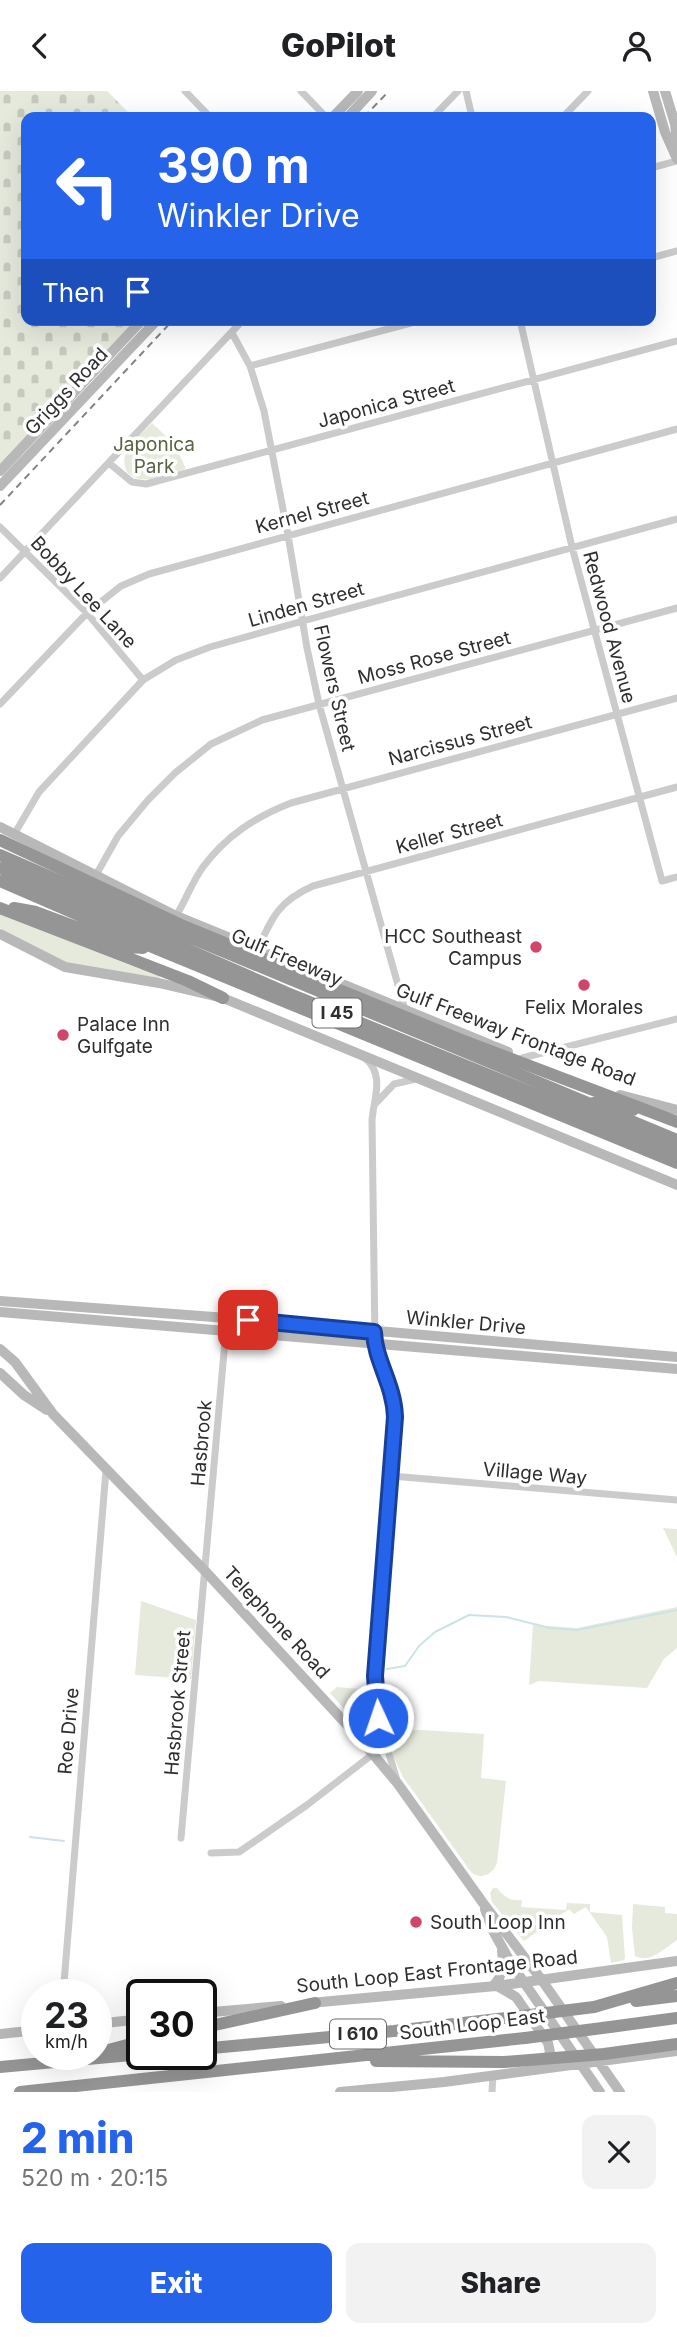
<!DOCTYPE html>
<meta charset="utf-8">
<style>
:root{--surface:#fff;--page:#f2f2f2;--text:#202124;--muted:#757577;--accent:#2563eb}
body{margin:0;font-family:Inter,sans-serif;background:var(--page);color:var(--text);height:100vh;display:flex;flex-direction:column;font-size:26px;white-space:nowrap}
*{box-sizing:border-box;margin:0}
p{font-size:23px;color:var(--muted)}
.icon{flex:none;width:38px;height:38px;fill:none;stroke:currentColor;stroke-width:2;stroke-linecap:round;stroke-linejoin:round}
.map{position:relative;height:2001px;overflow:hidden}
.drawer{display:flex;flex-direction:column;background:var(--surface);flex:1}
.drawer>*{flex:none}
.banner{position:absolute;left:21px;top:21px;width:635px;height:214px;border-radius:14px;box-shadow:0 7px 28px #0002;background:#2563eb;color:#fff;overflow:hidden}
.speed{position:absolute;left:21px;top:1888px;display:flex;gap:14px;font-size:35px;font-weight:700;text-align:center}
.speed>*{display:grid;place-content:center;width:91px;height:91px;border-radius:50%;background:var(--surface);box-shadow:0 7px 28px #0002;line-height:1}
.speed small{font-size:18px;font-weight:400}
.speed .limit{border:4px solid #111;border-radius:10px;background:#fff;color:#111}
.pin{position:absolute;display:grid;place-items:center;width:60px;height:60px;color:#fff;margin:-30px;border-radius:14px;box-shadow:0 4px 10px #0006}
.me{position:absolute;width:77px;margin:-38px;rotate:357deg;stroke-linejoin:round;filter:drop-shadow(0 0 5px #0008)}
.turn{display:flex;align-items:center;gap:24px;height:147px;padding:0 21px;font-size:32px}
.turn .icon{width:91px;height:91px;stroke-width:2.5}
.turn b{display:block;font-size:49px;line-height:60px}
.then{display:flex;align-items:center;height:66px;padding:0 21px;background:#0003;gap:14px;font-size:26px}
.round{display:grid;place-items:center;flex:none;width:74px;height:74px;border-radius:14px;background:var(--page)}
.headline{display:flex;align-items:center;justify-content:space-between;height:119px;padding:0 21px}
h1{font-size:42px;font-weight:800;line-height:52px;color:var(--accent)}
.button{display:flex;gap:14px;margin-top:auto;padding:14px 21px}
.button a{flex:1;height:80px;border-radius:14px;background:var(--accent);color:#fff;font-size:28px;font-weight:800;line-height:80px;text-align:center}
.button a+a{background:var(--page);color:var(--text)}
header{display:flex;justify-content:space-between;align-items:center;height:91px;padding:0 21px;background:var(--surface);font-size:32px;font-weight:800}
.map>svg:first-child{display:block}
.green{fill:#e6eadd}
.cemetery{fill:url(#cemetery-stones)}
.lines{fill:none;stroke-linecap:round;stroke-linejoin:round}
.stream{stroke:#cce2e7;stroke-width:2}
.minor{stroke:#cbcbcb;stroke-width:7}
.secondary{stroke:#b8b8b8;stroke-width:10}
.motorway{stroke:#959595;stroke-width:12}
.rail{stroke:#838383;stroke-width:2;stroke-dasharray:7 5;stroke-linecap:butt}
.motorway-bridge{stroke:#959595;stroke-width:12}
.route-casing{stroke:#184099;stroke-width:18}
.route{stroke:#2563eb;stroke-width:12}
.poi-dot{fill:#d04569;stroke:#fff;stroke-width:2.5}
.labels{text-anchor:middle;stroke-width:7;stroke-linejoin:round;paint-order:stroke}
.shield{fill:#fff;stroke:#6d6d6d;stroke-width:2}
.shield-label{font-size:18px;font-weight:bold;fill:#2e2e2e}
.street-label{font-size:19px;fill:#2e2e2e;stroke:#fff}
.park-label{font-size:19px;fill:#586441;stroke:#fff}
.poi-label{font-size:19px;fill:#2e2e2e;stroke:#fff;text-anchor:start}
</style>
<header><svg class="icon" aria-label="back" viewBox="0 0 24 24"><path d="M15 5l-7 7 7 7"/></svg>GoPilot<svg class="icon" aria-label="person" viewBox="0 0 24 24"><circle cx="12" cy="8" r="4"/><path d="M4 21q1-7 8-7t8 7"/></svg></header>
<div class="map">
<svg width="677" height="2001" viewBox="0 0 677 2001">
<defs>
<pattern id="cemetery-stones" width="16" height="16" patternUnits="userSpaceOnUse" patternTransform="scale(1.75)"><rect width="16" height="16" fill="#e6eadd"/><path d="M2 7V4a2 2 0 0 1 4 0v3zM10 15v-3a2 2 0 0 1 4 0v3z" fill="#c6c9be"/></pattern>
</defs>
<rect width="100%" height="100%" fill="#fff"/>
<!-- green -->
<path class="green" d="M152,332L175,354L186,378C168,383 142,397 127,381C117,360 138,347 152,332Z
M0,822L132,875L160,884L159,887C128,881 97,881 67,872C43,865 21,850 0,837Z
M663,1437L677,1438V1466Z
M141,1510L196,1529L191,1588L135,1584Z
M677,1516V1557L664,1568L647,1597L539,1590L529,1594L533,1534L577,1537Z
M337,1596L371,1599L370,1631L362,1635L358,1633L330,1602Z
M386,1639H422L484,1643L481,1687L506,1690L497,1772C493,1784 480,1789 471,1781L403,1686L393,1665Z
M493,1797H497C504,1806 510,1810 522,1809L521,1816L566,1819L567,1812L590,1813V1821L622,1824L625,1867L624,1869L611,1872L607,1846L586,1816L574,1823L569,1818L524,1850L492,1811L490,1802Z
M633,1813L665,1816V1822L677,1823V1849C665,1857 650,1873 635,1865L632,1837Z"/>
<!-- cemetery -->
<path class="cemetery" d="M0,0H107L133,26H26V229H136L0,373Z"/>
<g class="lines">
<!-- stream -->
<path class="stream" d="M387,1578L405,1575L419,1555L435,1541L469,1524L506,1526L550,1537L577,1539L677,1519
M362,1632L364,1596
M30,1746L64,1750"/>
<!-- minor -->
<path class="minor" d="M185,0L210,26
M301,0L326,26
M466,0L472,26
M433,26L458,0
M563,26L588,0
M651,77L677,70
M651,167L677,160
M520,229L572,456L662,790L677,786
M232,242L250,275L264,320L288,444L307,557L319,613L405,919
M250,275L422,229
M109,372L132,391L146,393L677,250
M0,436L87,522L143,589
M0,487L243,229
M0,613L87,522L121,495L149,483L677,338
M15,742L39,701L143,589L176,569L210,556L303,530L677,428
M96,784L118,745L148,709L175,682L211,653L262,629L677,517
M176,825C186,809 192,791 203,776C226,745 255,726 291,712L677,607
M258,858C272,826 279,810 313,795L677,696
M365,967C385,984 374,1006 372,1029L375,1252L391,1295L395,1326L375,1585L378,1627L397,1689
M522,967L677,928
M377,1011L394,993L416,988
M391,1385L677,1409
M362,1650L378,1627
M181,1747L227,1227
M211,1762L239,1761L307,1714L373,1663
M63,1904L106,1379
M492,2001L493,1984"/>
<!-- secondary -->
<path class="secondary" d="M653,0L665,41L677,68
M665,0L675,33L677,51
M333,26L358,0
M348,26L372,0
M0,380L142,229
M0,395L157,229
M0,736L176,825L508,961
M0,843L65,876L159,892L223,907L677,1094
M620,1004L677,1019
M0,1210L227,1227L677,1266
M0,1221L677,1278
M0,1258L15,1271L53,1323L205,1480L362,1650L398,1693L483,1812L541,1888L620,2001
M0,1282L24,1304L47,1319
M485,1818L492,1838L512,1874L600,2001
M493,1895C503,1885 504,1874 502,1860
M497,1895L516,1906L548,1952L550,1961L545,1972
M310,1912L496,1895L677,1870
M201,1922L281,1915
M96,1933L142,1928
M0,1943L37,1939
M340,2001L444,1991L677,1960"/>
<!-- motorway -->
<path class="motorway" d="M0,764L172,839L677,1049
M0,777L285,901L677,1061
M0,790L157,858L677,1072
M0,817L188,890L223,907
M14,817L36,821L130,856L143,857
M593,1012H608L633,1019
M636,1910L677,1905
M594,1916L677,1892
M610,1936L677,1927
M201,1937L315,1912
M201,1958L394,1940L514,1926
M101,1961L142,1950
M376,1970L504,1971
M0,1976L142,1963
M20,2001L525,1947"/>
<!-- rail -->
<path class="rail" d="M364,26L389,0
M0,414L173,229"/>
<!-- motorway-bridge -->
<path class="motorway-bridge" d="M0,749L181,834L459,948L677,1031
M514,1926L594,1916
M525,1947L610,1936
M504,1971L604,1963L677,1953"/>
</g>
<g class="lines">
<!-- route casing -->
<g class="route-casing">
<path id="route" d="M248,1229L374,1241C375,1270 394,1293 395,1326L375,1585L378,1627"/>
</g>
<!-- route -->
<use href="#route" class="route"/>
</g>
<!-- markers -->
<g class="poi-dot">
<circle cx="536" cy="856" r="7"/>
<circle cx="584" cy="894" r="7"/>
<circle cx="63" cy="944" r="7"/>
<circle cx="416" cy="1831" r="7"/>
</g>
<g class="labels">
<!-- shield labels -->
<g class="shield">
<rect x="312.5" y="907.5" width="49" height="29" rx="5"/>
<rect x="330" y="1928.5" width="56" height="29" rx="5"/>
</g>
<g class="shield-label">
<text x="337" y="928">I 45</text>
<text x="358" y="1949">I 610</text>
</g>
<!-- street labels -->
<g class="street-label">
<text transform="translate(66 300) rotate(-47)" y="7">Griggs Road</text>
<text transform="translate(386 312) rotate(-15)" y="7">Japonica Street</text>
<text transform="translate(312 421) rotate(-15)" y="7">Kernel Street</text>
<text transform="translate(84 501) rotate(47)" y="7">Bobby Lee Lane</text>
<text transform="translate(306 513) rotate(-16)" y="7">Linden Street</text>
<text transform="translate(610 536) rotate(75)" y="7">Redwood Avenue</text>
<text transform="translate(434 566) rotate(-15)" y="7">Moss Rose Street</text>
<text transform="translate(335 597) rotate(77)" y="7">Flowers Street</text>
<text transform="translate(460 649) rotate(-15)" y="7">Narcissus Street</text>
<text transform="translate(449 742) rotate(-15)" y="7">Keller Street</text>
<text transform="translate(287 866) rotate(23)" y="7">Gulf Freeway</text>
<text transform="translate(516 943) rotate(21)" y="7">Gulf Freeway Frontage Road</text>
<text transform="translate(466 1231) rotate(5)" y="7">Winkler Drive</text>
<text transform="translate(201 1352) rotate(-85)" y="7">Hasbrook</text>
<text transform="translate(535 1382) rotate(5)" y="7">Village Way</text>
<text transform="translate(277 1531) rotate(47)" y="7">Telephone Road</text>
<text transform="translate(177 1612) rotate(-85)" y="7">Hasbrook Street</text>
<text transform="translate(68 1640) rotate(-85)" y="7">Roe Drive</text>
<text transform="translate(437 1880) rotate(-6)" y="7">South Loop East Frontage Road</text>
<text transform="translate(472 1933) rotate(-7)" y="7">South Loop East</text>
</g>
<!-- park labels -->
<g class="park-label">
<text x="154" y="360">Japonica<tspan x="154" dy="22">Park</tspan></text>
</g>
<!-- poi labels -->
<g class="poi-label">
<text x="522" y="852" text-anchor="end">HCC Southeast<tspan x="522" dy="22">Campus</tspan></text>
<text x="584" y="923" text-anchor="middle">Felix Morales</text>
<text x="77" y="940">Palace Inn<tspan x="77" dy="22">Gulfgate</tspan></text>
<text x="430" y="1838">South Loop Inn</text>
</g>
</g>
</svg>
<div class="speed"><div>23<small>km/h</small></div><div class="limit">30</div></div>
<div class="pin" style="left:248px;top:1229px;background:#d93025"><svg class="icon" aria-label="arrive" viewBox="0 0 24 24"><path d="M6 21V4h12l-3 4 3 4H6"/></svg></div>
<svg class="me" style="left:378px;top:1627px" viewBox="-20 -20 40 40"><circle r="17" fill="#2563eb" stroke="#fff" stroke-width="3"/><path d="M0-11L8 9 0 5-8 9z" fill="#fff"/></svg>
<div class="banner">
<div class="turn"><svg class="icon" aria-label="left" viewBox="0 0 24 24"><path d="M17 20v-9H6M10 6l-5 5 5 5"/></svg><div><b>390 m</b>Winkler Drive</div></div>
<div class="then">Then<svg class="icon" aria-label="arrive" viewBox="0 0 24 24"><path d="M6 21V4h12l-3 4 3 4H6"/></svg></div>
</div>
</div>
<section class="drawer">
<div class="headline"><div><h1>2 min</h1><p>520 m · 20:15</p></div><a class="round"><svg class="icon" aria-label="close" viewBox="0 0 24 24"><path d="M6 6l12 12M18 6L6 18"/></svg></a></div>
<div class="button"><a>Exit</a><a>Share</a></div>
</section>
